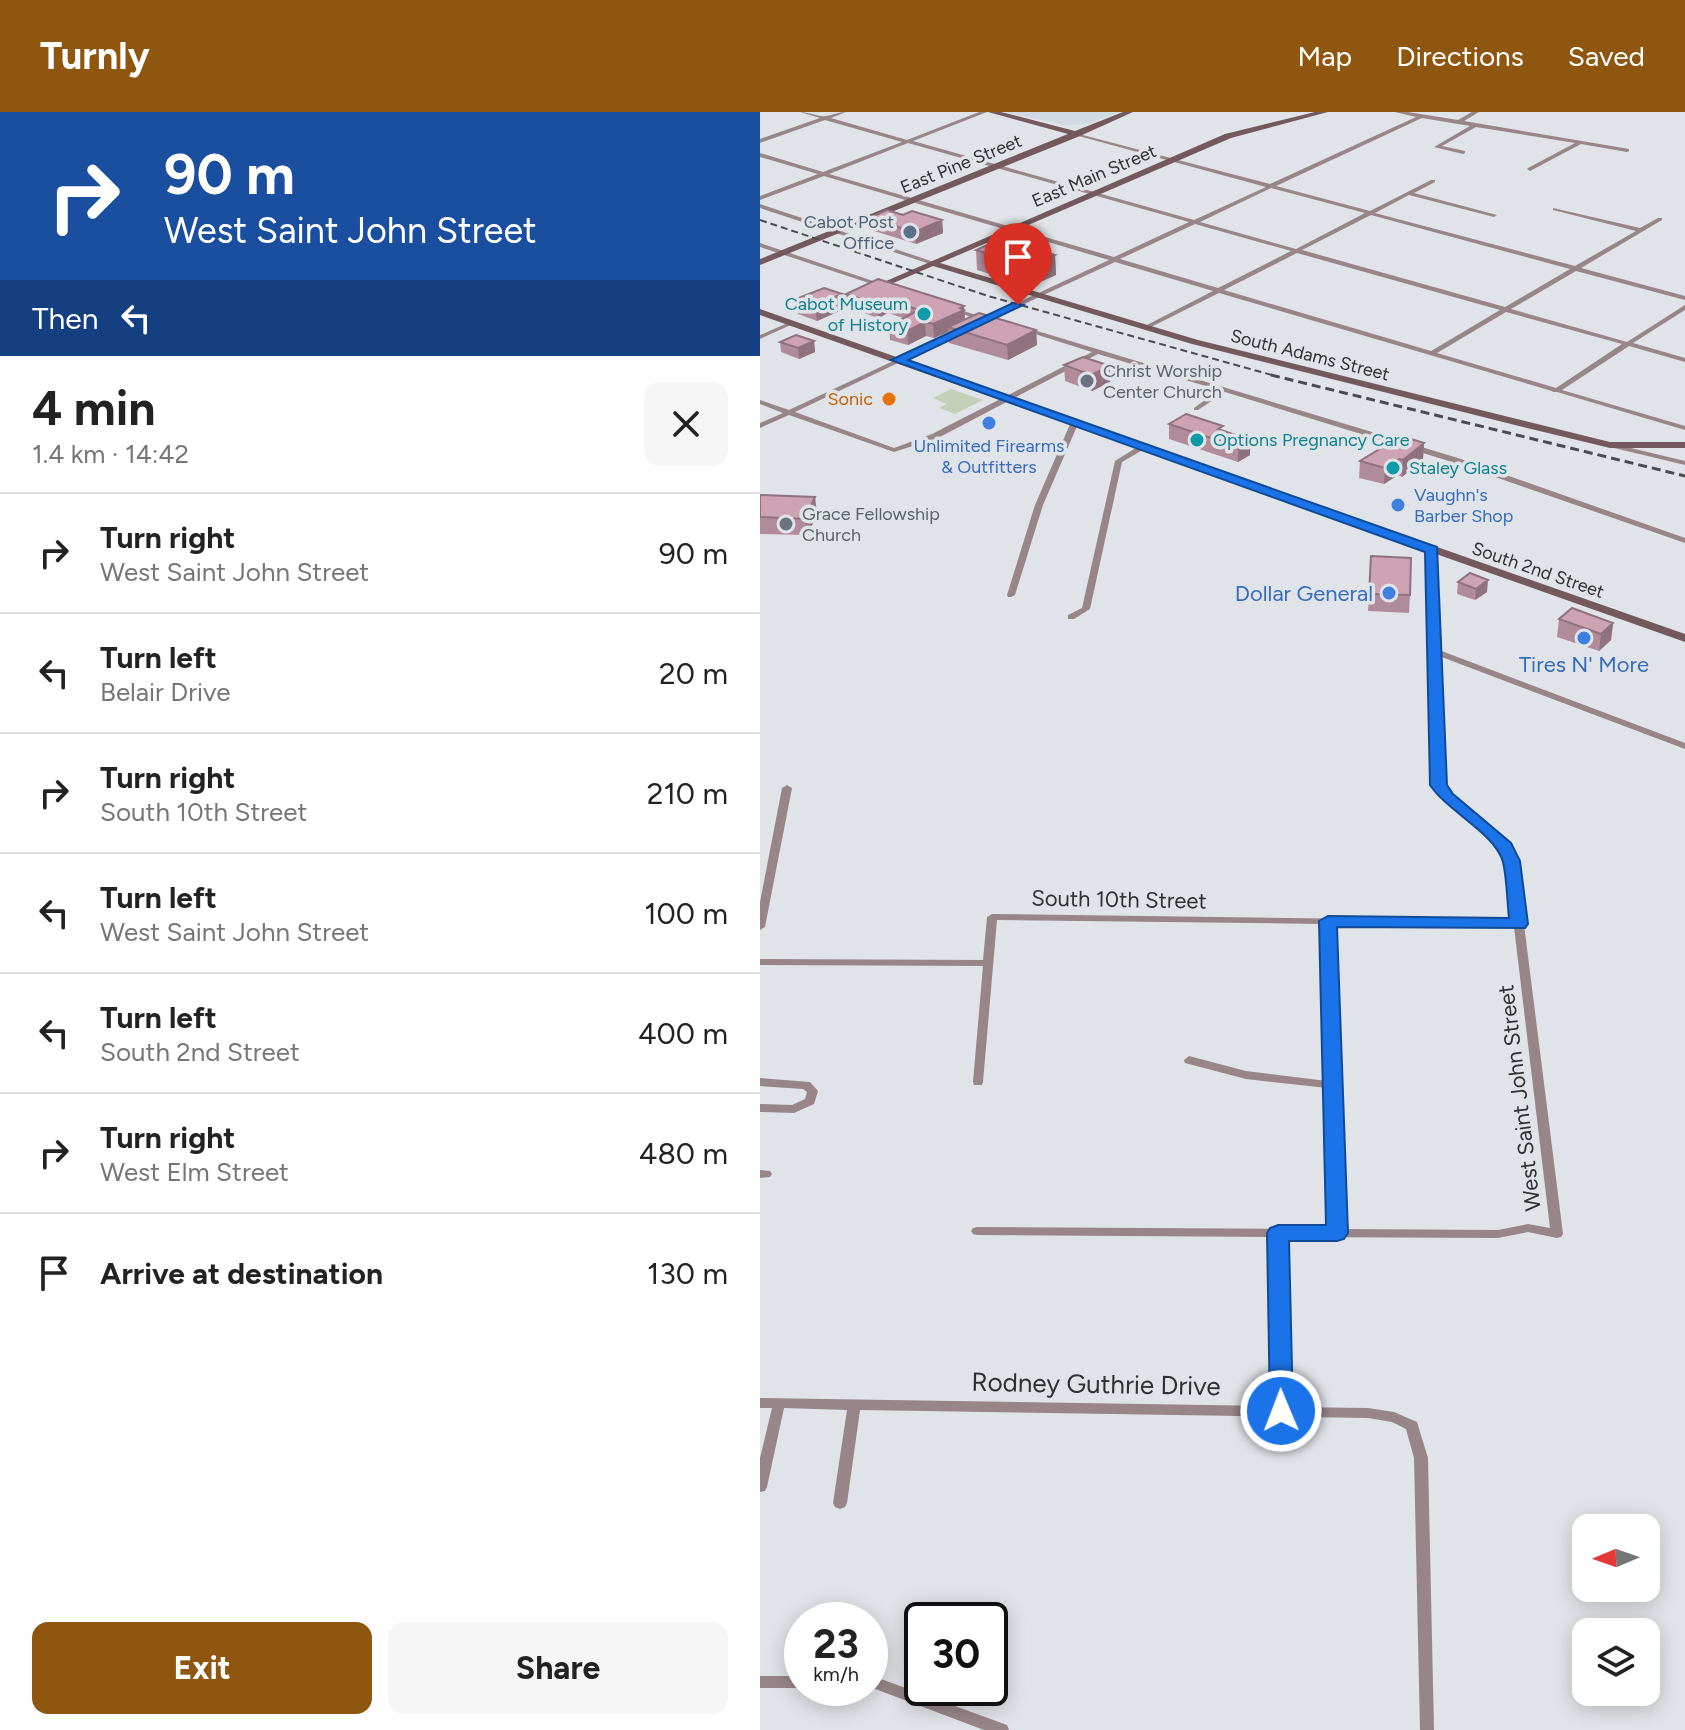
<!DOCTYPE html>
<meta charset="utf-8">
<style>
:root{--surface:#fff;--page:#f6f6f6;--text:#222;--muted:#767676;--line:#e0e0e0;--accent:#8f5610}
body{margin:0;font-family:Figtree,sans-serif;background:var(--page);color:var(--text);height:100vh;display:flex;flex-direction:column;font-size:30px;white-space:nowrap}
*{box-sizing:border-box;margin:0}
p{font-size:26px;color:var(--muted)}
.icon{flex:none;width:44px;height:44px;fill:none;stroke:currentColor;stroke-width:2;stroke-linecap:round;stroke-linejoin:round}
.map{position:relative;flex:1;overflow:hidden}
.panel{display:flex;flex-direction:column;background:var(--surface);width:760px}
.panel>*{flex:none}
.banner{background:#1a4fa0;color:#fff;overflow:hidden}
.needle{width:52px;rotate:268deg}
.tools{position:absolute;left:812px;top:1402px;display:grid;gap:16px}
.tools a{display:grid;place-items:center;width:88px;height:88px;border-radius:16px;background:var(--surface);box-shadow:0 4px 20px #0003;font-size:40px}
.speed{position:absolute;left:24px;top:1490px;display:flex;gap:16px;font-size:40px;font-weight:700;text-align:center}
.speed>*{display:grid;place-content:center;width:104px;height:104px;border-radius:50%;background:var(--surface);box-shadow:0 4px 20px #0003;line-height:1}
.speed small{font-size:20px;font-weight:400}
.speed .limit{border:4px solid #111;border-radius:12px;background:#fff;color:#111}
.pin{position:absolute;display:grid;place-items:center;width:68px;height:68px;color:#fff;margin:-82px -34px;border-radius:50% 50% 50% 0;rotate:-45deg;box-shadow:0 0 8px #0007}
.pin .icon{rotate:45deg}
.me{position:absolute;width:88px;margin:-44px;rotate:359deg;stroke-linejoin:round;filter:drop-shadow(0 0 6px #0008)}
.turn{display:flex;align-items:center;gap:28px;height:168px;padding:0 32px;font-size:36px}
.turn .icon{width:104px;height:104px;stroke-width:2.5}
.turn b{display:block;font-size:56px;line-height:68px}
.then{display:flex;align-items:center;height:76px;padding:0 32px;background:#0003;gap:16px;font-size:30px}
.round{display:grid;place-items:center;flex:none;width:84px;height:84px;border-radius:16px;background:var(--page)}
.overview{display:flex;align-items:center;justify-content:space-between;height:136px;padding:0 32px}
h1{font-size:48px;font-weight:700;line-height:60px}
.action{display:flex;gap:16px;margin-top:auto;padding:16px 32px}
.action a{flex:1;height:92px;border-radius:16px;background:var(--accent);color:#fff;font-size:32px;font-weight:700;line-height:92px;text-align:center}
.action a+a{background:var(--page);color:var(--text)}
ul{padding:0;list-style:none}
li{display:flex;align-items:center;gap:24px;height:120px;padding:0 32px;border-top:2px solid var(--line)}
li div{flex:1}
li b{display:block;font-size:30px}
li em{font-style:normal}
header{display:flex;align-items:center;gap:48px;box-sizing:border-box;height:112px;padding:0 40px;background:var(--accent);color:#fff}
header strong{font-size:38px}
nav{display:flex;gap:44px;margin-inline-start:auto;font-size:28px}
main{display:flex;flex:1;min-height:0}
.map>svg:first-child{display:block}
.built{fill:#d1d9e3}
.green{fill:#c4cfb8}
.lines{fill:none;stroke-linecap:round;stroke-linejoin:round}
.street{fill:#988588;fill-rule:evenodd}
.secondary{fill:#73585d;fill-rule:evenodd}
.rail-far1{stroke:#4a4b4e;stroke-width:2;stroke-dasharray:7 4;stroke-linecap:butt}
.rail{stroke:#4a4b4e;stroke-width:3;stroke-dasharray:9 5;stroke-linecap:butt}
.wall{fill:#b08c9b}
.shaded-wall{fill:#90727e}
.building{fill:#cda3b4;stroke:#90727e;stroke-width:2}
.route{fill:#1a73e8;stroke:#114b97;stroke-width:2}
.service-dot{fill:#5c6f8a;stroke:#e0e3e7;stroke-width:3}
.culture-dot{fill:#0f9aa8;stroke:#e0e3e7;stroke-width:3}
.worship-dot{fill:#6b7280;stroke:#e0e3e7;stroke-width:3}
.food-dot{fill:#e8710a;stroke:#e0e3e7;stroke-width:3}
.shop-dot{fill:#3f7fe0;stroke:#e0e3e7;stroke-width:3}
.labels{text-anchor:middle;stroke-width:7;stroke-linejoin:round;paint-order:stroke}
.far-street-label{font-size:18px;fill:#2f3032;stroke:#e0e3e7}
.far-service-label{font-size:18px;fill:#4e5e75;stroke:#e0e3e7;text-anchor:end}
.far-culture-label{font-size:18px;fill:#0d838f;stroke:#e0e3e7;text-anchor:start}
.far-worship-label{font-size:18px;fill:#5b616d;stroke:#e0e3e7;text-anchor:start}
.far-food-label{font-size:18px;fill:#c56008;stroke:#e0e3e7;text-anchor:end}
.far-shop-label{font-size:18px;fill:#366cbe;stroke:#e0e3e7}
.shop-label{font-size:22px;fill:#366cbe;stroke:#e0e3e7;text-anchor:end}
.street-label{font-size:22px;fill:#2f3032;stroke:#e0e3e7}
.near-street-label{font-size:26px;fill:#2f3032;stroke:#e0e3e7}
</style>
<header>
<strong>Turnly</strong>
<nav><a>Map</a><a>Directions</a><a>Saved</a></nav>
</header>
<main>
<section class="panel">
<div class="banner">
<div class="turn"><svg class="icon" aria-label="right" viewBox="0 0 24 24"><path d="M7 20v-9h11M14 6l5 5-5 5"/></svg><div><b>90 m</b>West Saint John Street</div></div>
<div class="then">Then<svg class="icon" aria-label="left" viewBox="0 0 24 24"><path d="M17 20v-9H6M10 6l-5 5 5 5"/></svg></div>
</div>
<div class="overview"><div><h1>4 min</h1><p>1.4 km · 14:42</p></div><a class="round"><svg class="icon" aria-label="close" viewBox="0 0 24 24"><path d="M6 6l12 12M18 6L6 18"/></svg></a></div>
<ul>
<li><svg class="icon" aria-label="right" viewBox="0 0 24 24"><path d="M7 20v-9h11M14 6l5 5-5 5"/></svg><div><b>Turn right</b><p>West Saint John Street</p></div><em>90 m</em></li>
<li><svg class="icon" aria-label="left" viewBox="0 0 24 24"><path d="M17 20v-9H6M10 6l-5 5 5 5"/></svg><div><b>Turn left</b><p>Belair Drive</p></div><em>20 m</em></li>
<li><svg class="icon" aria-label="right" viewBox="0 0 24 24"><path d="M7 20v-9h11M14 6l5 5-5 5"/></svg><div><b>Turn right</b><p>South 10th Street</p></div><em>210 m</em></li>
<li><svg class="icon" aria-label="left" viewBox="0 0 24 24"><path d="M17 20v-9H6M10 6l-5 5 5 5"/></svg><div><b>Turn left</b><p>West Saint John Street</p></div><em>100 m</em></li>
<li><svg class="icon" aria-label="left" viewBox="0 0 24 24"><path d="M17 20v-9H6M10 6l-5 5 5 5"/></svg><div><b>Turn left</b><p>South 2nd Street</p></div><em>400 m</em></li>
<li><svg class="icon" aria-label="right" viewBox="0 0 24 24"><path d="M7 20v-9h11M14 6l5 5-5 5"/></svg><div><b>Turn right</b><p>West Elm Street</p></div><em>480 m</em></li>
<li><svg class="icon" aria-label="arrive" viewBox="0 0 24 24"><path d="M6 21V4h12l-3 4 3 4H6"/></svg><div><b>Arrive at destination</b></div><em>130 m</em></li>
</ul>
<div class="action"><a>Exit</a><a>Share</a></div>
</section>
<div class="map">
<svg width="925" height="1618" viewBox="0 0 925 1618">
<rect width="100%" height="100%" fill="#e0e3e7"/>
<!-- built -->
<path class="built" d="M244,0H360L327,12L304,13Z"/>
<!-- green -->
<path class="green" d="M191,277L223,288L195,302L179,296L187,292L173,286Z"/>
<g class="lines">
<!-- street -->
<path class="street" d="M40,0C49,0 58,5 66,4C73,3 78,0 86,0L71,6L147,28L219,0H227L153,29L434,108L506,75L315,23V21L510,72L656,5L635,0H648L698,8L712,0H719L704,9L869,37V39L867,40L821,32L770,59L767,57L768,56L815,31L716,15L682,34L705,39V41L703,42L674,35L710,14L662,6L516,74L610,99L671,68H675V70L654,81L737,103L734,105L649,83L615,101L815,154L876,119L793,98V96L880,116L898,106H902V108L821,156L925,184V188L816,159L751,197L867,230L925,193V198L873,231L925,246V250L869,234L802,278L925,314V318L797,280H793L792,279L459,181L387,217H383V215L453,179L355,150L223,211H219V208L189,197L192,195L225,206L349,148L64,64L0,88V84L58,62L0,45V41L63,60L142,30L65,8L0,31V27L60,6ZM148,31L429,110L354,145L69,62ZM511,76L605,101L536,137L440,110ZM611,103L810,157L745,195L542,138ZM435,112L531,139L458,176L360,147ZM537,141L740,198L671,239L464,178ZM746,200L862,232L796,276L677,241Z
M0,92L174,150L175,151L170,152L0,96Z
M0,131L125,173L126,174L121,175L0,135Z
M30,210L35,211L0,227V223Z
M264,215L698,346L925,426V431L692,350L465,280L438,298H434V296L459,278L338,242L178,326L134,340L29,303L0,316V311L23,301L0,292V288L29,298L199,218L202,220L201,221L35,300L134,336L172,322L332,240L262,218V216Z
M311,310L318,312L283,393L255,483L251,485H248L247,483L275,393Z
M850,331L925,349V353L850,335Z
M379,334L386,336L362,350L330,497L314,507H308V503L322,496L355,349Z
M669,436H672L676,438L679,538L925,631V637L679,544L684,673L700,691L739,724L756,749L803,1122L801,1125L797,1126L768,1120L738,1126L524,1125L527,1295L608,1296L634,1300L657,1310L668,1346L674,1618H660L654,1346L646,1317L632,1310L608,1306L100,1298L87,1391L85,1395L80,1397L75,1395L73,1391L87,1298L24,1296L7,1375L5,1379L0,1380V1346L12,1296H0V1286L514,1294L512,1125L217,1123L213,1122L211,1119L213,1116L217,1115L571,1117L567,976L486,967L425,951L424,948L429,944L486,959L567,969L563,812L237,808L223,970L222,973H214L213,970L223,854L0,853V847L223,848L227,805L232,802L753,809L746,749L740,738L723,720L693,695L674,673ZM573,813L754,815L790,1116L768,1112L738,1118L583,1117Z
M27,673L32,676L5,815L0,818V790L22,676Z
M0,966L50,970L58,979L54,992L34,1001L0,1000V992L32,993L45,987L47,980L43,977L0,974Z
M0,1058L10,1059L12,1062L10,1065L0,1066Z
M110,1563L247,1613L249,1618H224L110,1575Z
M0,1564H42L43,1576H0Z"/>
<!-- secondary -->
<path class="secondary" d="M228,0H241L315,19L363,0H373L320,24L0,153V147L308,22Z
M555,0H568L471,26L180,151L438,228L850,330H925V336H850L763,315L432,232L173,154L124,175L117,173L465,22Z
M0,197L925,522V530L0,203Z"/>
<!-- rail-far1 -->
<path class="rail-far1" d="M0,108L228,184L519,265"/>
<!-- rail -->
<path class="rail" d="M511,263L925,364"/>
</g>
<!-- wall -->
<path class="wall" d="M143,103L182,108L183,121L156,132L111,118L109,106Z
M216,138L295,143L296,163L271,174L217,158Z
M82,182L84,197L57,209L38,202L36,187Z
M86,182L204,194L205,207L276,218L277,233L248,248L189,231L188,220L174,226L166,224L148,233L130,228L129,214L143,206L128,201L118,206L87,195Z
M54,229L55,240L39,247L21,240L20,230Z
M304,253L350,270L332,279L305,269Z
M409,312L463,319L490,328V343L478,350L409,327Z
M664,331L663,347L642,365L638,363L624,372L599,366L600,349Z
M0,383L57,401L48,423L0,422Z
M611,444L650,483L649,501L608,499Z
M698,470L727,480L715,488L697,482Z
M799,507L853,511L851,528L839,539L797,525Z"/>
<!-- shaded-wall -->
<path class="shaded-wall" d="M182,108L183,121L156,132L155,120Z
M295,143L296,163L271,174L270,155Z
M82,182L84,197L57,209L55,194Z
M127,187L128,201L118,206L116,192Z
M204,194L205,212L188,215V220L174,226L173,212Z
M165,210L166,224L148,233L147,219Z
M276,218L277,233L248,248L247,233Z
M54,229L55,240L39,247L38,236Z
M350,254V270L332,279L331,263Z
M490,328V343L478,350V335Z
M664,331L663,347L642,365L643,348Z
M639,347L638,363L624,372L625,356Z
M55,385L57,401L48,423L45,407Z
M728,468L727,480L715,488L716,477Z
M853,511L851,528L839,539L841,522Z"/>
<!-- building -->
<path class="building" d="M127,98L143,103L152,99L182,108L155,120L109,106Z
M241,127L295,143L270,155L216,138Z
M118,167L204,194L200,196L204,198L173,212L165,210L147,219L129,214L159,198L127,187L116,192L86,182Z
M64,176L82,182L55,194L36,187Z
M219,201L276,218L247,233L188,215Z
M36,223L54,229L38,236L20,230Z
M323,245L350,254L331,263L304,253Z
M426,302L463,314L458,317L490,328L478,335L409,312Z
M641,324L664,331L643,348L639,347L625,356L600,349Z
M0,383L55,385L45,407L0,405Z
M611,444L651,446L650,483L609,482Z
M710,461L728,468L716,477L698,470Z
M812,496L853,511L841,522L799,507Z"/>
<!-- route -->
<path class="route" d="M253,191L263,193L148,248L677,435L687,673L693,682L751,731L760,749L768,812L765,816L577,815L588,1121L584,1127L577,1129H529L533,1299L530,1305L521,1308L513,1305L510,1299L507,1121L510,1116L518,1113H566L559,809L568,804L749,806C747,788 747,767 743,750C735,721 688,700 670,673L665,440L131,248Z"/>
<!-- markers -->
<circle class="service-dot" cx="150" cy="120" r="8"/>
<g class="culture-dot">
<circle cx="164" cy="202" r="8"/>
<circle cx="437" cy="328" r="8"/>
<circle cx="633" cy="356" r="8"/>
</g>
<g class="worship-dot">
<circle cx="327" cy="269" r="8"/>
<circle cx="26" cy="412" r="8"/>
</g>
<circle class="food-dot" cx="129" cy="287" r="8"/>
<g class="shop-dot">
<circle cx="229" cy="311" r="8"/>
<circle cx="638" cy="393" r="8"/>
<circle cx="629" cy="481" r="8"/>
<circle cx="824" cy="526" r="8"/>
</g>
<g class="labels">
<!-- far-street labels -->
<g class="far-street-label">
<text transform="translate(201 52) rotate(-22)" y="6">East Pine Street</text>
<text transform="translate(334 64) rotate(-23)" y="6">East Main Street</text>
<text transform="translate(550 243) rotate(14)" y="6">South Adams Street</text>
<text transform="translate(778 458) rotate(19)" y="6">South 2nd Street</text>
</g>
<!-- far-service labels -->
<g class="far-service-label">
<text x="134" y="116">Cabot Post<tspan x="134" dy="21">Office</tspan></text>
</g>
<!-- far-culture labels -->
<g class="far-culture-label">
<text x="148" y="198" text-anchor="end">Cabot Museum<tspan x="148" dy="21">of History</tspan></text>
<text x="453" y="334">Options Pregnancy Care</text>
<text x="649" y="362">Staley Glass</text>
</g>
<!-- far-worship labels -->
<g class="far-worship-label">
<text x="343" y="265">Christ Worship<tspan x="343" dy="21">Center Church</tspan></text>
<text x="42" y="408">Grace Fellowship<tspan x="42" dy="21">Church</tspan></text>
</g>
<!-- far-food labels -->
<g class="far-food-label">
<text x="113" y="293">Sonic</text>
</g>
<!-- far-shop labels -->
<g class="far-shop-label">
<text x="229" y="340">Unlimited Firearms<tspan x="229" dy="21">&amp; Outfitters</tspan></text>
<text x="654" y="389" text-anchor="start">Vaughn's<tspan x="654" dy="21">Barber Shop</tspan></text>
</g>
<!-- shop labels -->
<g class="shop-label">
<text x="613" y="489">Dollar General</text>
<text x="824" y="560" text-anchor="middle">Tires N' More</text>
</g>
<!-- street labels -->
<g class="street-label">
<text transform="translate(359 787) rotate(1)" y="8">South 10th Street</text>
<text transform="translate(759 986) rotate(-97)" y="8">West Saint John Street</text>
</g>
<!-- near-street labels -->
<g class="near-street-label">
<text transform="translate(336 1272) rotate(1)" y="9">Rodney Guthrie Drive</text>
</g>
</g>
</svg>
<div class="tools">
<a><svg class="needle" viewBox="-14 -14 28 28"><path d="M0-13l5 13h-10z" fill="#e53935"/><path d="M0 13l5-13h-10z" fill="#767676"/></svg></a>
<a><svg class="icon" aria-label="layers" viewBox="0 0 24 24"><path d="M12 4l9 5-9 5-9-5zM3 14l9 5 9-5"/></svg></a>
</div>
<div class="speed"><div>23<small>km/h</small></div><div class="limit">30</div></div>
<div class="pin" style="left:258px;top:193px;background:#d93025"><svg class="icon" aria-label="arrive" viewBox="0 0 24 24"><path d="M6 21V4h12l-3 4 3 4H6"/></svg></div>
<svg class="me" style="left:521px;top:1299px" viewBox="-20 -20 40 40"><circle r="17" fill="#1a73e8" stroke="#fff" stroke-width="3"/><path d="M0-11L8 9 0 5-8 9z" fill="#fff"/></svg>
</div>
</main>
